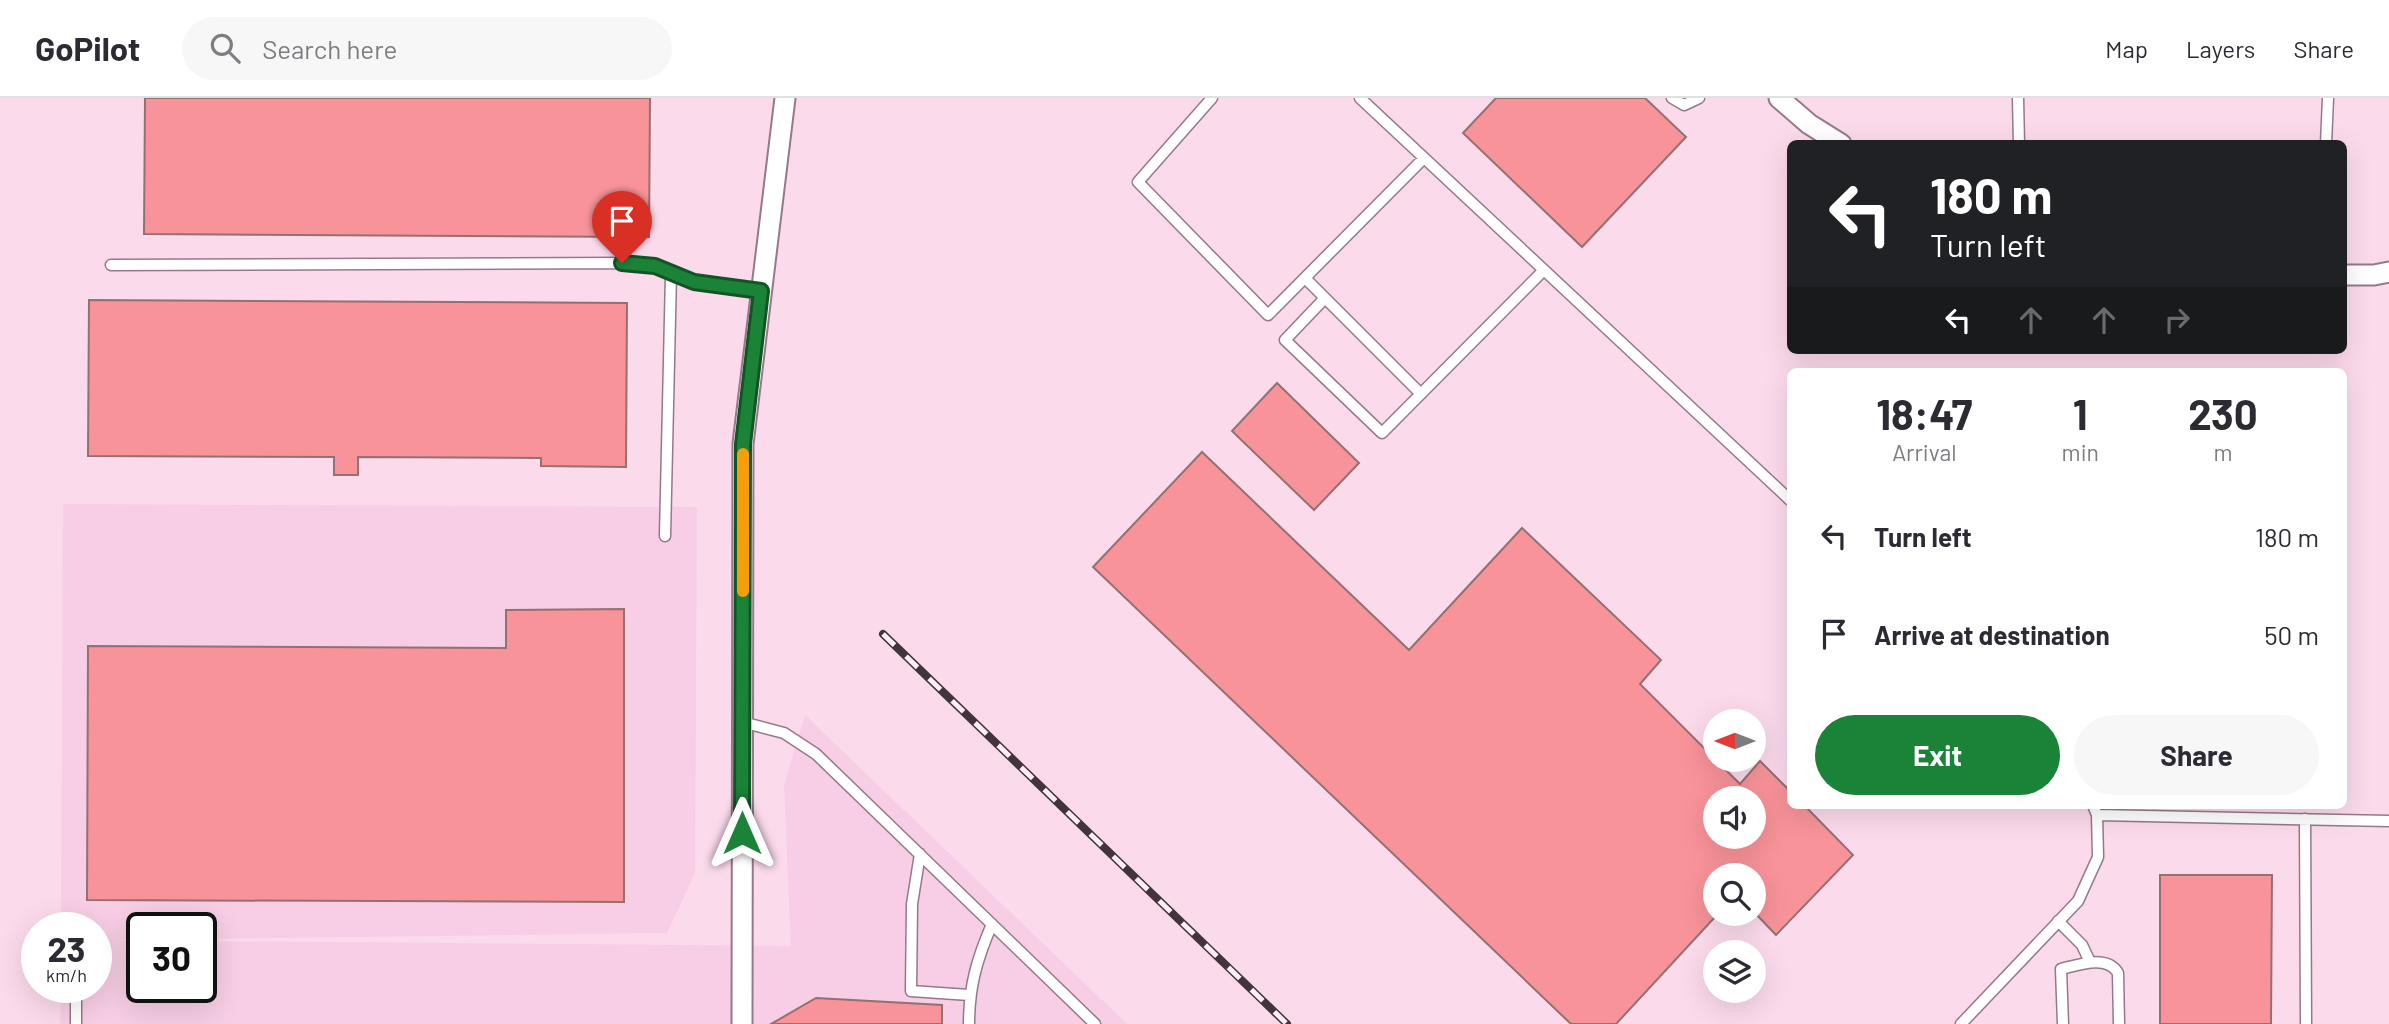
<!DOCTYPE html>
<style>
:root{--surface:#fff;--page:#f7f7f7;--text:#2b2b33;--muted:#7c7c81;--line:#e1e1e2;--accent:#1b8338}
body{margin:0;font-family:Barlow,sans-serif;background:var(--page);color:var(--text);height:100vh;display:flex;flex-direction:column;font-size:26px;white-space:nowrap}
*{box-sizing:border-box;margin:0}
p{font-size:23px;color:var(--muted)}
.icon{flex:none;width:38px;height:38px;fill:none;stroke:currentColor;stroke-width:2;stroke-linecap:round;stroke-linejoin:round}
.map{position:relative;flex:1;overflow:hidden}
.sheet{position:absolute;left:1787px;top:270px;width:560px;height:441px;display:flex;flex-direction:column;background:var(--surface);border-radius:10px;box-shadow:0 7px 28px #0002}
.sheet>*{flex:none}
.guide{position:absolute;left:1787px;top:42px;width:560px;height:214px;border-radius:10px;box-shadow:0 7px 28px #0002;background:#202124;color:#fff;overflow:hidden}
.needle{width:46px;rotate:270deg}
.fabs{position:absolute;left:1703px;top:611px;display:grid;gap:14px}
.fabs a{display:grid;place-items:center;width:63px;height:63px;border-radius:50%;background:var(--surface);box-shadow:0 7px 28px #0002;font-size:35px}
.speed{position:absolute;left:21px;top:814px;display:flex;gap:14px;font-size:35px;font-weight:700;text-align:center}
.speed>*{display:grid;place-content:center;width:91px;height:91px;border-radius:50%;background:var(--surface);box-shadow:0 7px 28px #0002;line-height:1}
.speed small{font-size:18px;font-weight:400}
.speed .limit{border:4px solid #111;border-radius:10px;background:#fff;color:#111}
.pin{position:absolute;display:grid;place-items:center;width:60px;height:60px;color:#fff;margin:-72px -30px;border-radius:50% 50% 50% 0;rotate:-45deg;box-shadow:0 0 7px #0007}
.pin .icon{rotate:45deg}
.me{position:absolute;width:77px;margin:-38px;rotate:0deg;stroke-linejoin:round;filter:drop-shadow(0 0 5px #0008)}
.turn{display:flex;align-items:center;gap:24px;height:147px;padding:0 28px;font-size:32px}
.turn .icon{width:91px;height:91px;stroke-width:2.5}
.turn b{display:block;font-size:49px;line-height:60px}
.lanes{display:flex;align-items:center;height:66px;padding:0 28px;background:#0003;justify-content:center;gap:35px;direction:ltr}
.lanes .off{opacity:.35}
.eta{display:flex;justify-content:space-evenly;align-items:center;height:119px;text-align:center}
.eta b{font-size:42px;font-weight:700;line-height:49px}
.action{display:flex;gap:14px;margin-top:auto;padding:14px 28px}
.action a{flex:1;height:80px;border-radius:42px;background:var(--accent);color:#fff;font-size:28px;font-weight:700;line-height:80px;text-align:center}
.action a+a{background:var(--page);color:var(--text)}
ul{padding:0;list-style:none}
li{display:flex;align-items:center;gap:21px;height:98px;padding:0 28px}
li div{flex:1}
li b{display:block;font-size:26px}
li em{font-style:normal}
header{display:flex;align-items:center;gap:42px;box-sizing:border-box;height:98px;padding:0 35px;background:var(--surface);border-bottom:2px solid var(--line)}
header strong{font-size:33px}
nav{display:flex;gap:38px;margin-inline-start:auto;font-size:24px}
.search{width:490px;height:63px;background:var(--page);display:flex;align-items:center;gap:18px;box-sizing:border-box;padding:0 24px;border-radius:38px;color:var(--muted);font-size:26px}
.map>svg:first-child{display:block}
.built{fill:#f7cee5}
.building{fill:#f89399;stroke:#937172;stroke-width:2;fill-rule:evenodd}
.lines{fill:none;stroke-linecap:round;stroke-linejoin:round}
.lane-casing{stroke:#967989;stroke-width:13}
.street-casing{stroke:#967989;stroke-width:23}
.lane{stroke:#fff;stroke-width:10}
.street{stroke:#fff;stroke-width:19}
.rail-casing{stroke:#42343c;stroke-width:8}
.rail{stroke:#fbeef5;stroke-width:5;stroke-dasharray:16;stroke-linecap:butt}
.route-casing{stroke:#125524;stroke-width:18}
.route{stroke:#1b8338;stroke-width:12}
.slow{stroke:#f59e0b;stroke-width:12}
</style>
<header>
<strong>GoPilot</strong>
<div class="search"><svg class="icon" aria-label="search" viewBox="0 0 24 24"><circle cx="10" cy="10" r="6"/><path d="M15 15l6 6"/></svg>Search here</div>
<nav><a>Map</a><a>Layers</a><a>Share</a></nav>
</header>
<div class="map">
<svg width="2389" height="926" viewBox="0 0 2389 926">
<rect width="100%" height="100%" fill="#fbdaec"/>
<!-- built -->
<path class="built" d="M63,406L697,409L695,775L667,835L201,841V830H142V841L112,842L142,843V889H201V843L791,848L784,687L805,617L1127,926H60L61,889H96V830L61,829Z"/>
<!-- building -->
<path class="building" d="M145,0H650L649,139L144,136Z
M1496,0H1645L1686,39L1582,149L1463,35Z
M89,202L627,205L626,369L541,368V360L358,359V377H334V359L88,358Z
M1277,285L1359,365L1314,412L1232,333Z
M1202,354L1409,552L1522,430L1661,562L1640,586L1740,686L1760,663L1790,693V707H1804L1853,757L1776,837L1754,814V777H1715V819L1616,926H1571L1093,469ZM1715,700H1754V738H1715Z
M624,511V804L87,802L88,548L506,550V512Z
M2160,777H2272L2271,926H2160Z
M816,900L942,907V926H771Z"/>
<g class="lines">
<!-- lane casing -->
<g class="lane-casing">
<path id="lane" d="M1212,0L1138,84L1268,217L1424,60
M1360,0L1790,402
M1672,0L1684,7L1699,0
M2018,0L2019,46
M2326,46L2328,0
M111,167L623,165L655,168L693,184L761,193
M1305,180L1325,200L1285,242L1382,335L1544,172
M1325,200L1421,296
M665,438L671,176
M742,624L784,635L816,656L1095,926
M2097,717L2389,723
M2305,721L2306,926
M920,756L912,806L911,893L969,897
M2058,823L2082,847L2090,864
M86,830L87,828
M76,926V889
M969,926C969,888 977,861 992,826
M1961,926L2078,803L2098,759L2097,717L2093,707
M2063,926L2061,871C2078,867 2107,856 2118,875L2119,926"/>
</g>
<!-- street casing -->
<g class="street-casing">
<path id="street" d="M1779,0L1809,26L1841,46
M2343,177H2374L2389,174
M742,926L743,346L785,0"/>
</g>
<!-- lane -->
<use href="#lane" class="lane"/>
<!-- street -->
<use href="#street" class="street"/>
<!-- rail casing -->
<g class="rail-casing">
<path id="rail" d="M883,536L1287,926"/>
</g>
<!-- rail -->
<use href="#rail" class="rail"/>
</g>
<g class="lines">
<!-- route casing -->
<g class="route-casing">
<path id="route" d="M622,165L655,168L694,184L761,193L743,346L742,735"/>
</g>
<!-- route -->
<use href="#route" class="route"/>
<!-- slow -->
<path class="slow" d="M743,493V356"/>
</g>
</svg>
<div class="fabs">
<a><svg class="needle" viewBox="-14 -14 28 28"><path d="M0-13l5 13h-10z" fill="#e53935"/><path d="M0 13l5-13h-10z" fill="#7c7c81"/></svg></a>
<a><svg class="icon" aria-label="sound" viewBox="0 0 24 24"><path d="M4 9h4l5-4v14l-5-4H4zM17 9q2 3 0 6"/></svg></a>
<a><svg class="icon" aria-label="search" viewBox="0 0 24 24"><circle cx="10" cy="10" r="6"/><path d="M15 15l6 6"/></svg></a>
<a><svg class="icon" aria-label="layers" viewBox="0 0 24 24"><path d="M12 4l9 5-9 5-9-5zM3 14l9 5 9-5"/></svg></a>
</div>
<div class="speed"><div>23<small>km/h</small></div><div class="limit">30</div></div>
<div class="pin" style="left:622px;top:165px;background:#d93025"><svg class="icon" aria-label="arrive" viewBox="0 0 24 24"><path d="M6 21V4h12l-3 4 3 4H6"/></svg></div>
<svg class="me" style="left:742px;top:735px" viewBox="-20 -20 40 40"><path d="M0-17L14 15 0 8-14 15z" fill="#1b8338" stroke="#fff" stroke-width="4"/></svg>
<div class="guide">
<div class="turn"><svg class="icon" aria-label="left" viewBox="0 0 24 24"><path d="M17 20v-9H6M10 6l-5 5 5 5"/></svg><div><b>180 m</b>Turn left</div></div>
<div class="lanes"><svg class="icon" aria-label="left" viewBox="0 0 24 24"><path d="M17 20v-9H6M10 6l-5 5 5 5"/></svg><svg class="icon off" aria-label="ahead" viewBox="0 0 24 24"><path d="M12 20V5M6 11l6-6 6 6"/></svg><svg class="icon off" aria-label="ahead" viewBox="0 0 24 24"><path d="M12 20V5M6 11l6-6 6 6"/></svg><svg class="icon off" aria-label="right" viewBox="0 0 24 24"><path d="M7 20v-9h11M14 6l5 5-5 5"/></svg></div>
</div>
<section class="sheet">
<div class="eta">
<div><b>18:47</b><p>Arrival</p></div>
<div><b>1</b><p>min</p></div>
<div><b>230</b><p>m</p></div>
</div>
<ul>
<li><svg class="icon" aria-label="left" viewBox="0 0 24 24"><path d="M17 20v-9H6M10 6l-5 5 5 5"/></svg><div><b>Turn left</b></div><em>180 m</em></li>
<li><svg class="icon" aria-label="arrive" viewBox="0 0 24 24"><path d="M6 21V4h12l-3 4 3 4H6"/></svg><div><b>Arrive at destination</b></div><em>50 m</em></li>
</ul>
<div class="action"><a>Exit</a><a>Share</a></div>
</section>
</div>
